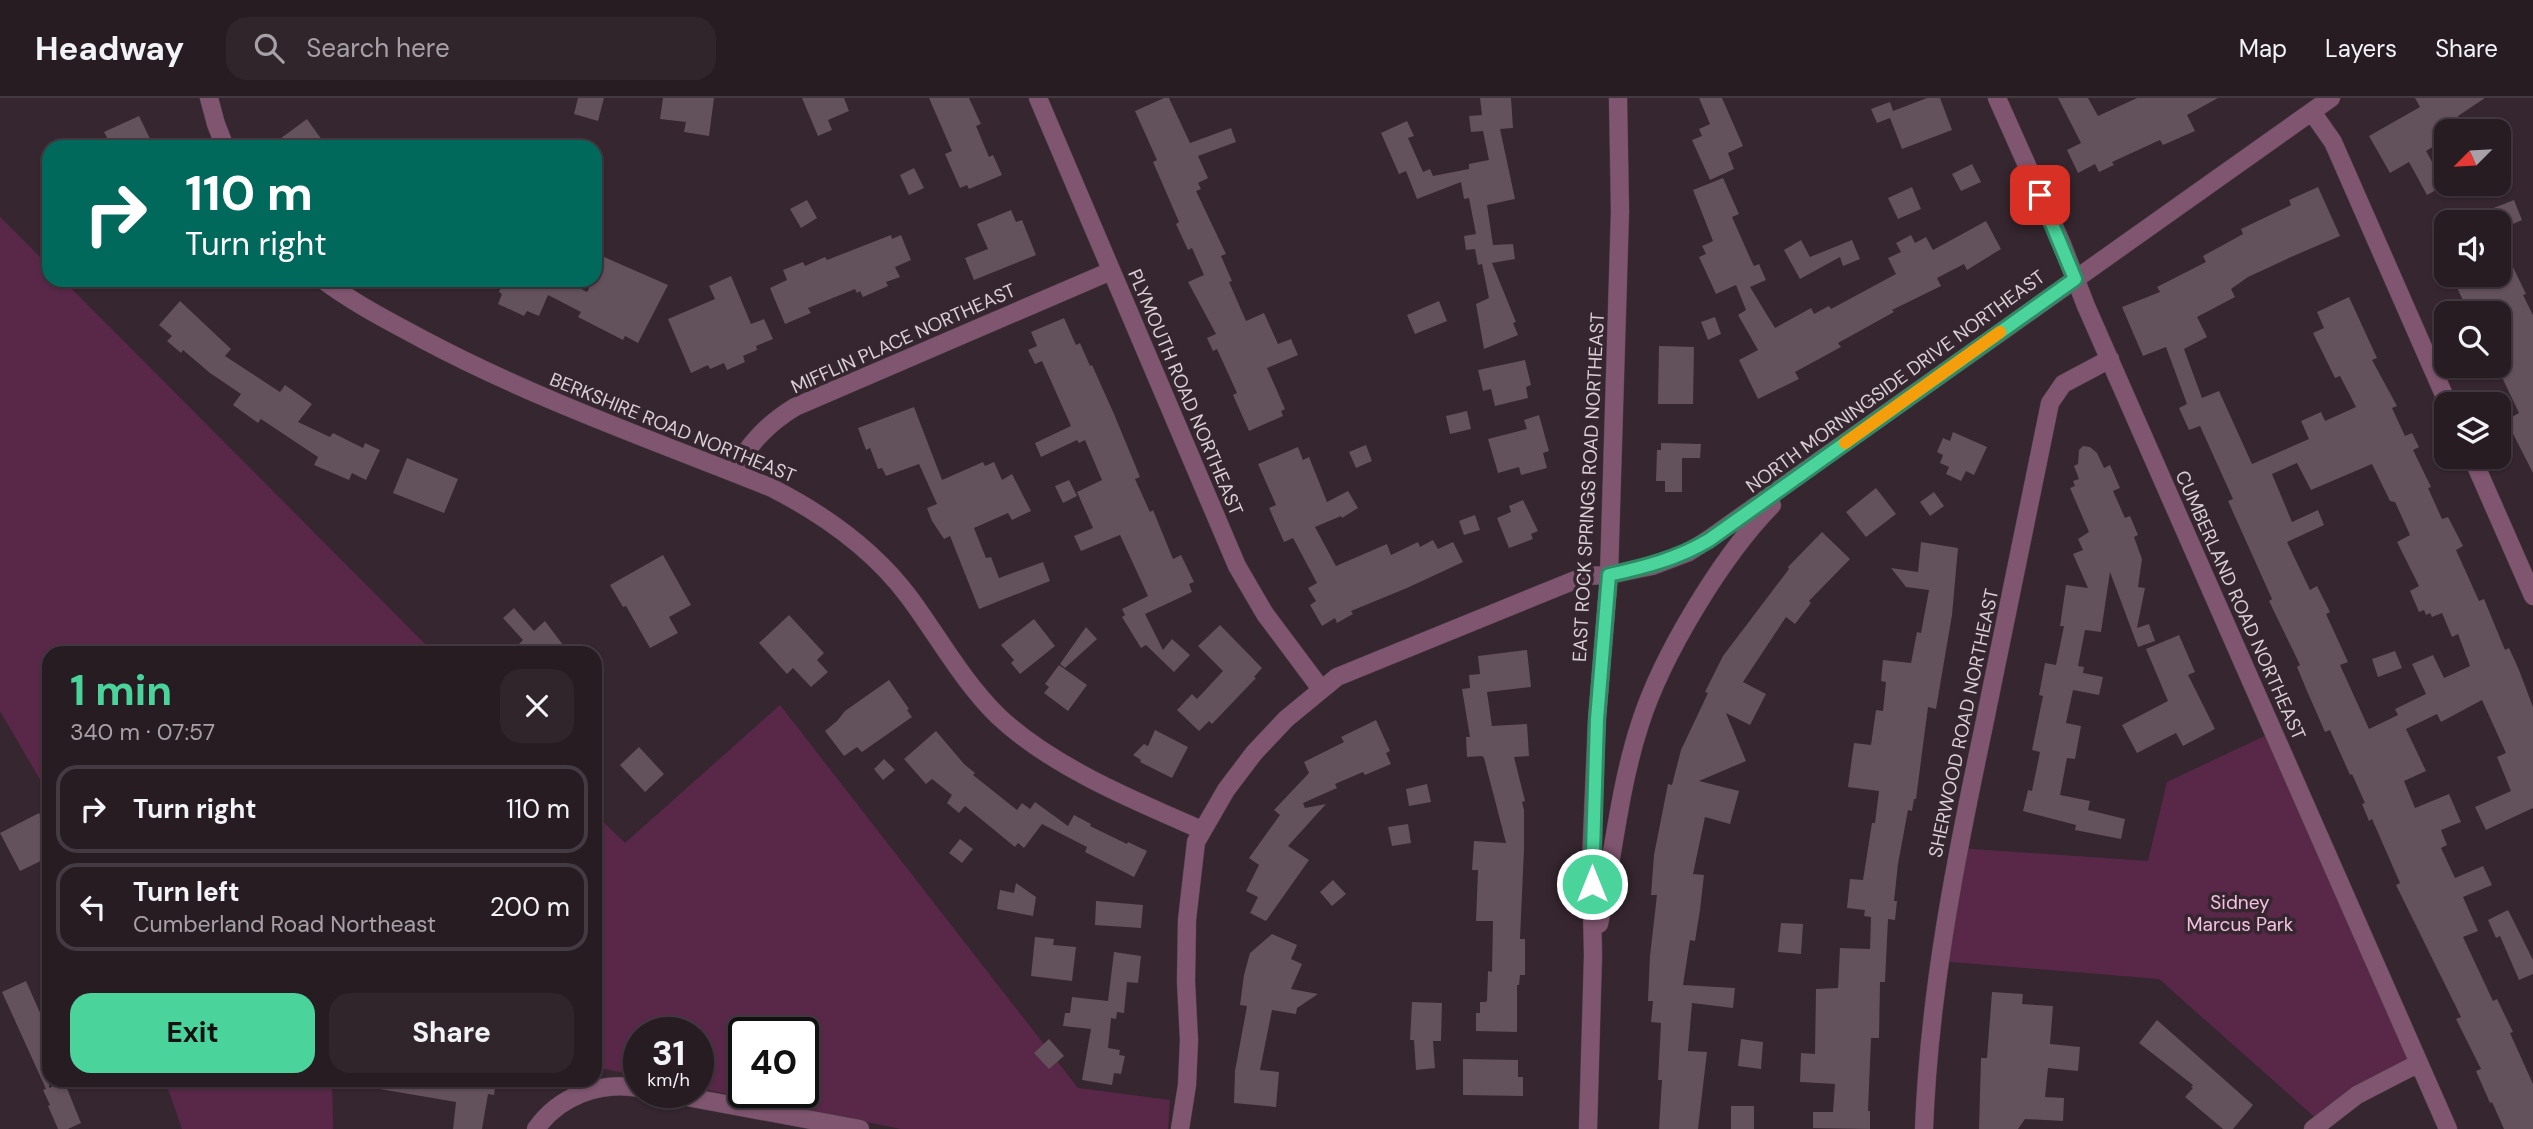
<!DOCTYPE html>
<meta charset="utf-8">
<style>
:root{--surface:#281c23;--page:#30252b;--text:#f1f3f6;--muted:#a5a1a6;--line:#443a41;--accent:#4ad49c}
body{margin:0;font-family:"DM Sans",sans-serif;background:var(--page);color:var(--text);height:100vh;display:flex;flex-direction:column;font-size:26px;white-space:nowrap}
*{box-sizing:border-box;margin:0}
p{font-size:23px;color:var(--muted)}
.icon{flex:none;width:38px;height:38px;fill:none;stroke:currentColor;stroke-width:2;stroke-linecap:round;stroke-linejoin:round}
.map{position:relative;flex:1;overflow:hidden}
.details{position:absolute;left:42px;top:548px;width:560px;height:441px;display:flex;flex-direction:column;background:var(--surface);border-radius:21px;box-shadow:0 2px 5px #0004,0 0 0 2px var(--line)}
.details>*{flex:none}
.guide{position:absolute;left:42px;top:42px;width:560px;height:147px;border-radius:21px;box-shadow:0 2px 5px #0004,0 0 0 2px var(--line);background:#00695c;color:#fff;overflow:hidden}
.needle{width:46px;rotate:246deg}
.controls{position:absolute;left:2434px;top:21px;display:grid;gap:14px}
.controls a{display:grid;place-items:center;width:77px;height:77px;border-radius:14px;background:var(--surface);box-shadow:0 2px 5px #0004,0 0 0 2px var(--line);font-size:35px}
.speed{position:absolute;left:623px;top:919px;display:flex;gap:14px;font-size:35px;font-weight:700;text-align:center}
.speed>*{display:grid;place-content:center;width:91px;height:91px;border-radius:50%;background:var(--surface);box-shadow:0 2px 5px #0004,0 0 0 2px var(--line);line-height:1}
.speed small{font-size:18px;font-weight:400}
.speed .limit{border:4px solid #111;border-radius:10px;background:#fff;color:#111}
.pin{position:absolute;display:grid;place-items:center;width:60px;height:60px;color:#fff;margin:-30px;border-radius:14px;box-shadow:0 4px 10px #0006}
.me{position:absolute;width:77px;margin:-38px;rotate:0deg;stroke-linejoin:round;filter:drop-shadow(0 0 5px #0008)}
.turn{display:flex;align-items:center;gap:24px;height:147px;padding:0 28px;font-size:32px}
.turn .icon{width:91px;height:91px;stroke-width:2.5}
.turn b{display:block;font-size:49px;line-height:60px}
.round{display:grid;place-items:center;flex:none;width:74px;height:74px;border-radius:21px;background:var(--page)}
.head{display:flex;align-items:center;justify-content:space-between;height:119px;padding:0 28px}
h1{font-size:42px;font-weight:700;line-height:52px;color:var(--accent)}
.button{display:flex;gap:14px;margin-top:auto;padding:14px 28px}
.button a{flex:1;height:80px;border-radius:21px;background:var(--accent);color:#111;font-size:28px;font-weight:700;line-height:80px;text-align:center}
.button a+a{background:var(--page);color:var(--text)}
ul{padding:0;list-style:none}
li{display:flex;align-items:center;gap:21px;height:88px;margin:0 14px 10px;padding:0 14px;border:4px solid var(--line);border-radius:21px}
li div{flex:1}
li b{display:block;font-size:26px}
li em{font-style:normal}
header{display:flex;align-items:center;gap:42px;box-sizing:border-box;height:98px;padding:0 35px;background:var(--surface);border-bottom:2px solid var(--line)}
header strong{font-size:33px}
nav{display:flex;gap:38px;margin-inline-start:auto;font-size:24px}
.search{width:490px;height:63px;background:var(--page);display:flex;align-items:center;gap:18px;box-sizing:border-box;padding:0 24px;border-radius:21px;color:var(--muted);font-size:26px}
.map>svg:first-child{display:block}
.green{fill:#592848;fill-rule:evenodd}
.building{fill:#63515b;fill-rule:evenodd}
.lines{fill:none;stroke-linecap:round;stroke-linejoin:round}
.minor-casing{stroke:#50414a;stroke-width:19}
.minor{stroke:#7f556f;stroke-width:18}
.route-casing{stroke:#308a65;stroke-width:18}
.route{stroke:#4ad49c;stroke-width:12}
.slow{stroke:#f59e0b;stroke-width:12}
.labels{text-anchor:middle;stroke-width:7;stroke-linejoin:round;paint-order:stroke}
.street-label{font-size:19px;fill:#d9cfd5;stroke:#36262f}
.park-label{font-size:19px;fill:#f5c1e0;stroke:#36262f}
</style>
<header>
<strong>Headway</strong>
<div class="search"><svg class="icon" aria-label="search" viewBox="0 0 24 24"><circle cx="10" cy="10" r="6"/><path d="M15 15l6 6"/></svg>Search here</div>
<nav><a>Map</a><a>Layers</a><a>Share</a></nav>
</header>
<div class="map">
<svg width="2533" height="1031" viewBox="0 0 2533 1031">
<rect width="100%" height="100%" fill="#36262f"/>
<!-- green -->
<path class="green" d="M0,119L49,168V182H63L434,555H49V697L0,613Z
M780,607L1078,990L1170,1002L1168,1031H901L698,990V934H639V978L595,969V716L625,745ZM744,934H803V994H744Z
M2273,634L2419,965L2320,1024L2159,881L1939,863L1958,750L2148,763L2167,684Z
M165,982H332L333,1031H182Z"/>
<!-- building -->
<path class="building" d="M578,0H604L598,23L574,16Z
M663,0H714L709,38L684,34L686,24L660,21Z
M802,0H844L849,13L828,22L832,32L818,38Z
M929,0H969L981,26L976,28L989,59L993,57L1002,77L969,91L967,87L960,90L945,56L952,53Z
M1164,0H1169L1190,45L1231,30L1236,44L1198,58L1208,80L1198,85L1201,91L1196,93L1226,156L1221,158L1232,183L1229,184L1246,223L1264,215L1278,246L1291,241L1298,257L1267,270L1285,311L1281,313L1283,318L1249,333L1233,297L1237,295L1217,251L1213,253L1207,240L1216,236L1188,184L1204,177L1192,150L1188,152L1176,126L1179,124L1153,64L1157,62L1135,13Z
M1480,0H1511L1513,30L1500,31L1515,101L1487,107L1493,147L1513,146L1515,161L1492,165L1516,224L1513,225L1518,237L1484,251L1476,206L1489,200L1482,166L1478,167L1475,151L1466,152L1464,138L1476,136L1469,100L1464,101L1461,84L1417,101L1406,73L1399,76L1381,35L1407,23L1414,38L1408,40L1423,74L1430,71L1433,78L1469,71V66L1489,62L1483,33L1471,34L1469,18L1482,17Z
M1699,0H1722L1743,48L1728,55L1734,71L1710,82L1692,42L1702,38L1699,31L1710,26Z
M1927,0H1940L1952,32L1902,51L1890,20L1877,25L1871,11L1890,4L1893,13Z
M2058,0H2088L2098,18L2137,0H2218L2187,17L2195,33L2163,47L2160,42L2112,64L2114,67L2099,74L2095,66L2078,75L2067,52L2081,45Z
M2415,0H2485L2458,18L2467,33H2446V41L2426,53L2445,87L2427,97L2409,64L2390,75L2369,38L2420,9Z
M139,18L154,49H112L104,34Z
M307,21L327,49H269Z
M1972,66L1981,84L1961,93L1952,76Z
M914,70L924,90L909,97L900,77Z
M1723,80L1739,116L1732,119L1751,162L1754,168L1759,166L1766,182L1750,189L1775,230L1811,210L1814,216L1829,208L1831,211L1896,176L1888,160L1901,154L1896,145L1911,137L1915,145L1926,139L1933,152L1986,123L2001,151L1967,172L1964,166L1937,180L1941,188L1892,212L1894,214L1838,245L1841,249L1795,274L1799,281L1758,301L1739,262L1758,252L1738,217L1746,212L1736,187L1716,196L1699,159L1706,156L1702,148L1713,143L1693,92Z
M1912,89L1921,111L1898,121L1888,100Z
M2318,89L2340,138L2291,159L2248,179L2231,191L2235,199L2197,219L2207,239L2184,251L2202,300L2219,293L2252,366L2309,341L2301,323L2321,314L2325,323L2356,309L2340,278L2335,280L2313,235L2324,230L2317,214L2349,199L2377,260L2372,262L2397,308L2392,310L2405,338L2412,335L2419,349L2413,352L2431,389L2428,390L2442,421L2448,419L2463,448L2456,452L2479,503L2484,501L2505,552L2509,550L2519,572L2533,609V710L2486,732L2475,709L2511,693L2497,659L2506,655L2482,602L2441,624L2437,616L2406,631L2426,673L2404,683L2415,710L2449,696L2461,724L2441,732L2447,747L2441,750L2455,780L2483,768L2492,787L2463,799L2478,833L2463,839L2493,903L2497,901L2513,934L2510,935L2533,986V1031H2504L2492,1004L2490,1005L2476,973L2481,971L2456,921L2461,919L2396,787L2400,785L2372,721L2369,723L2362,706L2365,705L2352,676L2350,677L2330,632L2325,634L2307,593L2297,569L2300,567L2269,503L2272,501L2228,403L2233,401L2205,339L2200,328L2189,332L2179,310L2187,306L2166,249L2143,258L2122,209L2160,194L2157,189L2206,164L2203,158L2243,136L2241,131L2291,107L2289,102ZM2297,365L2311,392L2372,366L2390,403L2395,404L2410,437L2397,444L2419,488L2410,493L2419,514L2424,512L2426,517L2430,515L2432,519L2442,515L2452,539L2458,536L2470,568L2444,580L2433,557L2412,566L2426,596L2395,611L2398,617L2369,631L2340,567L2348,564L2326,516L2330,514L2317,488L2310,492L2287,444L2324,427L2318,412L2292,424L2272,376Z
M807,102L817,120L801,130L790,111Z
M2514,102L2522,122L2499,132V124H2490L2486,113Z
M1011,112L1016,124L1022,122L1036,157L974,182L965,160L988,151L977,126Z
M891,137L892,141L901,137L911,162L895,169L900,179L886,184L888,188L863,199L860,193L857,195L855,191L808,210L811,215L785,226L770,190L787,182L783,172L803,164L805,168L825,159L827,162Z
M1801,142L1810,159L1852,142L1860,161L1843,168L1840,159L1800,181L1784,152Z
M604,159L668,187L638,245L625,238L623,242L578,219L581,214L548,197L539,218L527,213L524,218L498,206L502,196L499,194L504,182H564L587,194L593,182H595Z
M2512,167L2526,196L2523,197L2533,217V375L2506,322L2519,315L2499,273V215H2469L2451,177H2499V173Z
M731,178L751,226L764,221L773,241L756,248L757,252L743,258L745,264L727,272L724,265L710,271L708,267L691,275L668,221L715,201L709,188Z
M180,203L231,251L225,258L280,294L285,287L312,306L298,324L330,339L333,335L363,350L365,345L380,352L366,382L352,375L349,382L314,367L318,359L261,321L258,325L233,307L241,296L210,275L183,252L181,255L167,243L172,238L159,227Z
M1439,203L1447,223L1415,236L1407,217Z
M1715,219L1721,236L1708,242L1701,224Z
M1064,220L1076,247L1080,245L1090,268L1092,267L1114,316L1140,379L1135,381L1150,414L1153,412L1173,461L1181,457L1194,484L1189,486L1192,494L1145,516L1163,552L1172,541L1190,557L1174,574L1146,547L1141,550L1122,519L1125,517L1122,511L1148,498L1120,437L1081,453L1074,438L1093,430L1077,394L1102,382L1085,342L1079,345L1077,342L1041,359L1035,345L1071,328L1042,263L1035,266L1028,252L1037,248L1031,234Z
M1659,248L1694,249L1693,306H1658Z
M1525,262L1531,287L1526,289L1528,300L1495,308L1491,291L1483,293L1478,272Z
M914,309L942,382L983,364L985,368L994,364L1002,382L1012,376L1031,413L1012,422L1008,415L974,430L986,460L991,459L999,480L1043,464L1050,483L979,511L950,438L944,441L932,423L927,410L937,406L919,366L886,378L882,370L878,371L870,350L866,352L858,330Z
M1467,313L1471,331L1450,336L1446,318Z
M1539,317L1549,353L1543,355L1547,370L1521,377L1519,369L1498,375L1488,341L1527,331L1524,322Z
M1953,334L1987,349L1974,377L1966,373L1961,383L1946,376L1949,369L1940,365L1943,357L1937,354L1943,340L1950,343Z
M1661,345L1701,346L1700,360H1682V394H1665V383H1656L1657,352H1661Z
M1366,347L1372,363L1356,370L1349,354Z
M2083,348L2090,349L2097,355L2104,370L2110,367L2120,390L2113,393L2125,420L2130,418L2138,437L2134,439L2142,461L2138,489L2145,490L2137,530L2149,526L2155,543L2138,549L2110,474L2101,534L2085,532L2078,568L2084,569L2083,575L2103,579L2099,597L2073,592L2066,625L2081,628L2075,661L2067,660L2060,697L2090,703L2088,712L2125,721L2121,741L2075,732L2076,727L2023,713L2028,692L2032,693L2040,654L2032,652L2043,598L2039,597L2045,565L2056,567L2064,528H2060L2066,487L2088,490L2073,456L2083,452L2078,441L2089,434L2070,390L2075,388L2073,383L2079,381L2074,368L2078,366L2079,352Z
M1298,349L1303,362L1309,359L1327,404L1348,393L1358,410L1342,420L1341,418L1315,429L1336,468L1387,446L1391,457L1418,444L1420,449L1433,442L1438,451L1453,444L1463,464L1407,490L1351,513L1353,516L1337,525L1335,520L1322,528L1310,507L1316,503L1308,490L1317,485L1293,440L1284,444L1269,410L1276,407L1258,366Z
M407,360L458,381L444,415L393,395Z
M1069,382L1077,398L1063,405L1055,388Z
M1876,390L1896,416L1866,439L1846,414Z
M1934,394L1944,408L1930,418L1920,404Z
M1523,402L1538,433L1531,436L1533,441L1509,450L1497,420L1511,414L1509,408Z
M1475,417L1480,432L1464,437L1459,423Z
M1822,434L1850,461L1809,503L1811,505L1795,526L1786,519L1743,584L1766,596L1750,627L1726,615L1746,663L1699,683L1739,693L1730,726L1705,719L1693,776L1704,777L1700,812L1695,843L1690,842L1683,887L1735,890L1733,910L1692,905L1688,953L1707,954L1698,1031H1659L1662,982H1658L1661,925L1651,924L1653,903H1648L1650,858L1657,797H1651L1654,757L1668,686L1672,687L1681,652L1708,595L1705,594L1723,558L1789,471L1788,469Z
M1921,444L1958,450L1952,517L1936,611L1928,609L1916,701H1914L1912,713L1908,712L1898,766L1894,803H1897L1895,822L1888,821L1885,884H1880L1879,940H1871L1868,1013H1870V1031L1813,1030V1014H1833L1835,986L1800,984L1801,955L1815,956L1816,891L1838,890L1840,850L1870,851L1871,819L1864,818L1865,812L1847,810L1850,781L1863,782L1872,725H1875L1879,693L1848,689L1854,645L1871,647L1876,612L1883,613L1886,584L1881,583L1883,562L1911,565L1917,534L1921,535L1929,492L1906,489L1891,470L1918,474Z
M663,457L691,507L669,519L678,535L650,550L626,508L623,509L610,487Z
M514,510L534,533L545,523L569,555H526L518,547L523,542L503,520Z
M789,517L824,555L817,562L828,574L811,589L793,570L787,576L759,545Z
M1034,521L1055,548L1020,576L1011,565L1014,562L1001,547Z
M1220,527L1262,570L1254,579L1256,580L1212,626L1209,623L1199,633L1177,612L1192,596L1197,601L1223,573L1198,548Z
M1086,529L1097,541L1065,570L1060,566Z
M2179,537L2195,574L2188,577L2215,631L2183,648L2176,635L2137,655L2122,627L2168,603L2146,551Z
M1527,552L1531,589L1487,594L1492,628L1527,626L1529,658L1514,659L1525,703L1522,704L1524,712V751L1520,841H1525V877H1520L1519,887H1517V934L1476,933V915H1480V904H1486L1487,902L1488,873L1492,874L1493,823H1476L1478,772H1472L1474,743L1506,745L1484,660L1482,658L1467,659L1466,639H1470L1462,591L1470,590L1469,577L1480,576L1478,558Z
M2395,553L2402,570L2378,579L2372,561Z
M1059,567L1087,587L1068,613L1044,595L1049,589L1045,586Z
M889,582L909,611L907,612L912,619L862,654L857,649L844,658L825,633L837,623L845,613Z
M1376,622L1390,653L1386,655L1391,666L1365,677L1363,674L1335,686L1337,690L1303,705L1305,710L1326,706L1288,748L1309,762L1266,823L1250,815L1258,799L1246,793L1259,767L1249,760L1280,717L1274,712L1309,675L1304,664L1344,644L1341,639Z
M1155,632L1188,649L1172,680L1140,664L1141,662L1133,657L1144,646L1148,648Z
M936,633L964,666L975,675L973,677L1017,712L1022,705L1030,711L1035,704L1068,728L1074,717L1091,726L1090,728L1127,746L1128,744L1147,753L1134,779L1085,754L1087,749L1042,726L1024,750L1018,745L1015,749L965,708L959,715L947,705L952,697L932,681L926,686L904,661Z
M639,649L664,676L645,694L620,667Z
M884,661L895,672L883,682L874,671Z
M1427,686L1431,704L1409,708L1406,691Z
M39,715L49,733V759L20,773L0,735Z
M1408,726L1411,745L1392,748L1388,729Z
M960,741L973,751L962,765L949,755Z
M1333,782L1346,796L1332,808L1320,794Z
M1016,785L1036,799L1033,818L997,811L1000,792L1014,795Z
M1096,803L1143,807L1141,830L1095,827Z
M2508,812L2533,862V876L2519,882L2500,838L2496,840L2488,822Z
M1781,825L1803,826L1801,856L1778,854Z
M1272,836L1297,847L1291,861L1302,866L1291,891L1318,896L1297,910L1296,916L1272,912L1260,972L1279,974L1276,1009L1234,1005L1235,973L1247,908L1240,907L1244,877L1250,855Z
M1035,839L1054,841L1053,847L1076,849L1072,883L1031,878Z
M1114,854L1141,858L1138,885L1127,884L1124,915L1117,914L1116,921L1111,920L1108,950L1120,952L1119,957L1125,958L1121,976L1114,975L1112,987L1082,982L1091,931L1063,928L1065,915H1070L1072,899L1108,903Z
M26,883L49,935V990L64,983L81,1025L68,1031H58L48,1008L50,1007L43,992L46,991L2,894Z
M1992,894L2023,896L2022,906L2053,908L2050,946L2080,949L2078,973L2048,970L2045,999L2064,1000L2063,1023L2025,1021L2018,1031H1979L1981,960H1987Z
M1412,904L1442,905L1441,943H1433L1435,970L1416,972L1414,942H1410Z
M2157,922L2253,1007L2233,1031H2223L2185,999L2193,990L2191,989L2193,987L2139,945Z
M1049,941L1064,958L1049,971L1034,955Z
M1741,941L1763,944L1761,971L1738,968Z
M1463,961L1518,962V979H1523V998L1463,997Z
M375,982H496L494,997L488,996L482,1031H453L456,1004L374,990Z
M1731,1008H1754V1031H1731Z"/>
<g class="lines">
<!-- minor casing -->
<g class="minor-casing">
<path id="minor" d="M209,0L216,26L225,49
M1038,0L1237,468L1265,516L1321,591
M1997,0L2062,146L2086,208L2448,1031
M2312,14L2333,44L2448,306
M323,182C355,206 389,223 424,242C535,301 655,343 772,390C825,417 873,451 909,499C938,538 963,584 998,618C1052,669 1135,703 1202,732
M2472,359L2533,498
M733,374C749,346 767,326 795,309L1111,173
M1599,826C1613,760 1619,690 1640,626C1662,557 1722,458 1772,407
M660,994L860,1031
M536,1031C559,998 600,983 639,990
M1180,1031L1187,987L1189,942L1186,884L1187,822L1196,744L1226,692L1254,655L1286,621L1337,579L1585,478L1609,477L1652,468L1689,454L1709,441L2331,0
M1588,1031L1593,857L1591,763L1597,621L1609,477L1620,113L1618,0
M1924,1031C1929,896 1955,764 1983,632C2005,523 2028,414 2050,305L2063,286L2110,261
M2313,1031L2357,997L2419,965"/>
</g>
<!-- minor -->
<use href="#minor" class="minor"/>
</g>
<g class="lines">
<!-- route casing -->
<g class="route-casing">
<path id="route" d="M1592,786L1597,621L1609,477C1645,469 1677,461 1709,442L2075,181L2040,97"/>
</g>
<!-- route -->
<use href="#route" class="route"/>
<!-- slow -->
<path class="slow" d="M1845,345L2000,234"/>
</g>
<g class="labels">
<!-- street labels -->
<g class="street-label">
<text transform="translate(903 240) rotate(-24)" y="7">MIFFLIN PLACE NORTHEAST</text>
<text transform="translate(1895 283) rotate(-36)" y="7">NORTH MORNINGSIDE DRIVE NORTHEAST</text>
<text transform="translate(1186 294) rotate(67)" y="7">PLYMOUTH ROAD NORTHEAST</text>
<text transform="translate(673 329) rotate(22)" y="7">BERKSHIRE ROAD NORTHEAST</text>
<text transform="translate(1588 389) rotate(-87)" y="7">EAST ROCK SPRINGS ROAD NORTHEAST</text>
<text transform="translate(2241 507) rotate(66)" y="7">CUMBERLAND ROAD NORTHEAST</text>
<text transform="translate(1963 625) rotate(-78)" y="7">SHERWOOD ROAD NORTHEAST</text>
</g>
<!-- park labels -->
<g class="park-label">
<text x="2240" y="811">Sidney<tspan x="2240" dy="22">Marcus Park</tspan></text>
</g>
</g>
</svg>
<div class="controls">
<a><svg class="needle" viewBox="-14 -14 28 28"><path d="M0-13l5 13h-10z" fill="#e53935"/><path d="M0 13l5-13h-10z" fill="#a5a1a6"/></svg></a>
<a><svg class="icon" aria-label="sound" viewBox="0 0 24 24"><path d="M4 9h4l5-4v14l-5-4H4zM17 9q2 3 0 6"/></svg></a>
<a><svg class="icon" aria-label="search" viewBox="0 0 24 24"><circle cx="10" cy="10" r="6"/><path d="M15 15l6 6"/></svg></a>
<a><svg class="icon" aria-label="layers" viewBox="0 0 24 24"><path d="M12 4l9 5-9 5-9-5zM3 14l9 5 9-5"/></svg></a>
</div>
<div class="speed"><div>31<small>km/h</small></div><div class="limit">40</div></div>
<div class="pin" style="left:2040px;top:97px;background:#d93025"><svg class="icon" aria-label="arrive" viewBox="0 0 24 24"><path d="M6 21V4h12l-3 4 3 4H6"/></svg></div>
<svg class="me" style="left:1592px;top:786px" viewBox="-20 -20 40 40"><circle r="17" fill="#4ad49c" stroke="#fff" stroke-width="3"/><path d="M0-11L8 9 0 5-8 9z" fill="#fff"/></svg>
<div class="guide">
<div class="turn"><svg class="icon" aria-label="right" viewBox="0 0 24 24"><path d="M7 20v-9h11M14 6l5 5-5 5"/></svg><div><b>110 m</b>Turn right</div></div>
</div>
<section class="details">
<div class="head"><div><h1>1 min</h1><p>340 m · 07:57</p></div><a class="round"><svg class="icon" aria-label="close" viewBox="0 0 24 24"><path d="M6 6l12 12M18 6L6 18"/></svg></a></div>
<ul>
<li><svg class="icon" aria-label="right" viewBox="0 0 24 24"><path d="M7 20v-9h11M14 6l5 5-5 5"/></svg><div><b>Turn right</b></div><em>110 m</em></li>
<li><svg class="icon" aria-label="left" viewBox="0 0 24 24"><path d="M17 20v-9H6M10 6l-5 5 5 5"/></svg><div><b>Turn left</b><p>Cumberland Road Northeast</p></div><em>200 m</em></li>
</ul>
<div class="button"><a>Exit</a><a>Share</a></div>
</section>
</div>
